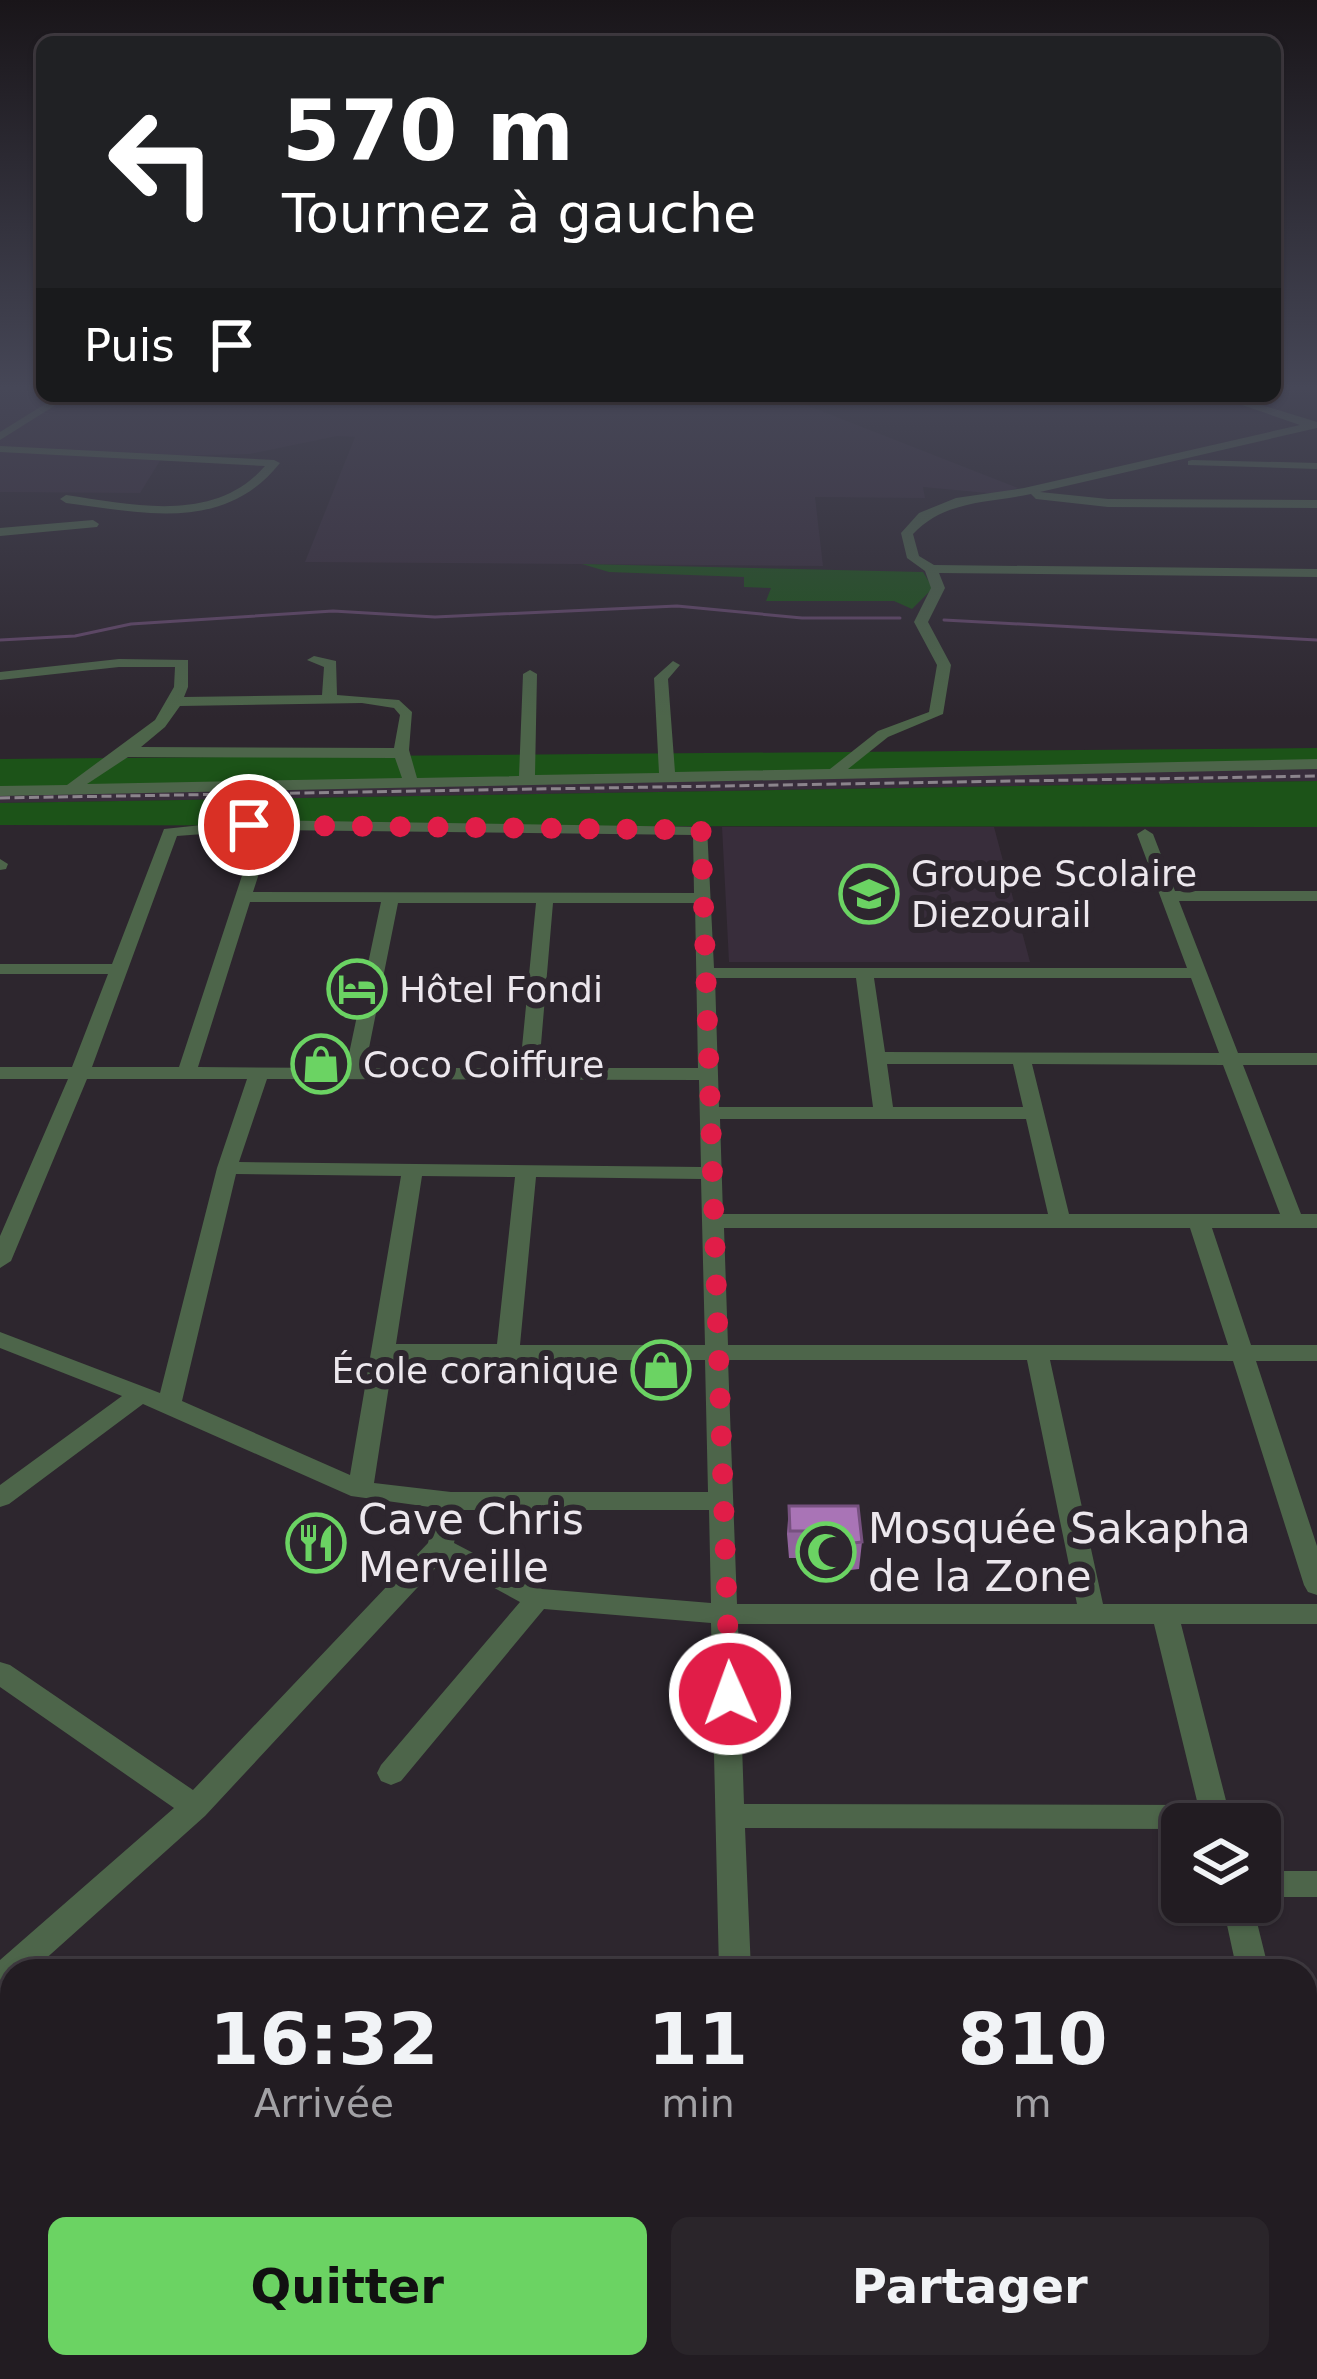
<!DOCTYPE html>
<html lang="fr">
<meta charset="utf-8">
<style>
:root{--surface:#221c22;--page:#2a252a;--text:#f1f3f6;--muted:#a2a1a5;--line:#3f3a40;--accent:#6bd363}
body{margin:0;font-family:"DejaVu Sans",sans-serif;background:var(--page);color:var(--text);height:100vh;display:flex;flex-direction:column;font-size:45px;white-space:nowrap}
*{box-sizing:border-box;margin:0}
p{font-size:39px;color:var(--muted)}
.icon{flex:none;width:66px;height:66px;fill:none;stroke:currentColor;stroke-width:2;stroke-linecap:round;stroke-linejoin:round}
.map{position:relative;flex:1;overflow:hidden}
.sheet{position:absolute;left:0px;top:1959px;width:1317px;height:420px;display:flex;flex-direction:column;background:var(--surface);border-radius:36px 36px 0 0;box-shadow:0 3px 9px #0004,0 0 0 3px var(--line)}
.sheet>*{flex:none}
.top-card{position:absolute;left:36px;top:36px;width:1245px;height:366px;border-radius:18px;box-shadow:0 3px 9px #0004,0 0 0 3px var(--line);background:#202124;color:#fff;overflow:hidden}
.controls{position:absolute;left:1161px;top:1803px;display:grid;gap:24px}
.controls a{display:grid;place-items:center;width:120px;height:120px;border-radius:18px;background:var(--surface);box-shadow:0 3px 9px #0004,0 0 0 3px var(--line);font-size:60px}
.pin{position:absolute;display:grid;place-items:center;width:102px;height:102px;color:#fff;margin:-51px;border:6px solid #fff;border-radius:50%;box-shadow:0 3px 12px #0007}
.me{position:absolute;width:132px;margin:-66px;rotate:358deg;stroke-linejoin:round;filter:drop-shadow(0 0 9px #0008)}
.turn{display:flex;align-items:center;gap:42px;height:252px;padding:0 48px;font-size:54px}
.turn .icon{width:156px;height:156px;stroke-width:2.5}
.turn b{display:block;font-size:84px;line-height:102px}
.then{display:flex;align-items:center;height:114px;padding:0 48px;background:#0003;gap:24px;font-size:45px}
.eta{display:flex;justify-content:space-evenly;align-items:center;height:204px;text-align:center}
.eta b{font-size:72px;font-weight:700;line-height:84px}
.button{display:flex;gap:24px;margin-top:auto;padding:24px 48px}
.button a{flex:1;height:138px;border-radius:18px;background:var(--accent);color:#111;font-size:48px;font-weight:700;line-height:138px;text-align:center}
.button a+a{background:var(--page);color:var(--text)}
.map>svg:first-child{display:block}
.built{fill:#382d3b}
.green{fill:#1c5318}
.lines{fill:none;stroke-linecap:round;stroke-linejoin:round}
.stream{stroke:#634769;stroke-width:3}
.minor{fill:#4d654a;fill-rule:evenodd}
.rail{stroke:#8b848c;stroke-width:3;stroke-dasharray:10 4.5;stroke-linecap:butt}
.wall{fill:#91649d}
.building{fill:#a974b6;stroke:#76517f;stroke-width:3}
.route{stroke:#e11d48;stroke-width:21;stroke-dasharray:0 37.8}
.labels{text-anchor:middle;stroke-width:12;stroke-linejoin:round;paint-order:stroke}
.poi-label{font-size:36px;fill:#ece7ed;stroke:#2d262e;text-anchor:start}
.near-poi-label{font-size:42px;fill:#ece7ed;stroke:#2d262e;text-anchor:start}
</style>
<div class="map">
<svg width="1317" height="2379" viewBox="0 0 1317 2379">
<rect width="100%" height="100%" fill="#2d262e"/>
<!-- built -->
<path class="built" d="M0,385H42V396H783L1018,488L998,494L923,487L925,498L815,497L823,566L305,562L355,437L337,436L250,454L163,456L140,493L0,492Z
M1317,767V781L0,803V788Z
M722,827H994L1030,962H729Z"/>
<!-- green -->
<path class="green" d="M582,564L923,572L933,588L912,609L894,601H766L771,588L744,587V577L609,572Z
M1317,748V766L0,788V759Z
M1317,781V827L0,825V803Z"/>
<g class="lines">
<!-- stream -->
<path class="stream" d="M944,620L1317,640
M0,640L75,636L131,624L333,611L435,617L677,606L802,618H900"/>
<!-- minor -->
<path class="minor" d="M58,396H70L0,440V432Z
M1216,396H1232L1317,422V428L1040,492L1108,499L1317,500V508L1108,507L1036,499L1031,494C988,503 945,500 913,534L919,556L934,565L1317,569V577L939,573L945,588L928,622L951,665L943,714L888,737L848,769L1317,759V769L0,796V786L67,785L155,720L174,687L175,667H119L0,680V672L119,659L188,660V687L184,697L322,695L324,667L307,660L314,656L336,661L337,695L399,700L412,712L409,750L417,778L519,776L523,674L530,670L537,674L535,775L659,773L654,678L673,661L680,665L668,679L675,772L830,769L878,731L929,712L937,665L914,622L931,588L925,571L907,558L901,533L919,513L956,498L1024,488L1300,425ZM362,703L394,708L400,715L394,748L141,747L165,727L180,706ZM128,757L395,758L402,778L87,784Z
M0,446L274,460L280,463C224,533 144,513 66,503L60,499L66,495C134,505 215,524 265,466L0,452Z
M1192,460L1317,463V469L1188,465V461Z
M93,520L99,524L97,527L0,536V528Z
M249,820L707,827L714,968H1187L1137,834L1145,829L1153,834L1175,891H1317V901H1179L1238,1053H1317V1065H1243L1301,1214H1317V1228H1212L1251,1345H1317V1361H1256L1317,1546V1595L1308,1592L1304,1585L1233,1361L1050,1360L1103,1604H1317V1624H1181L1232,1824H1182V1829L745,1828L751,1971H719L711,1623L544,1609L401,1781L391,1785L381,1781L377,1773L381,1765L520,1602L443,1560L205,1816L32,1971H12V1989L0,1994V1960L174,1808L0,1687V1662L10,1665L193,1790L428,1543L437,1508L351,1496L143,1404L9,1504L0,1507V1485L122,1396L0,1348V1332L160,1393L217,1168L247,1079H87L11,1261L0,1268V1236L68,1079H0V1067H72L108,974H0V964H112L164,829ZM257,830L179,1067H92L177,836ZM273,830L693,835L694,893L253,892ZM250,902H381L346,1068L198,1067ZM398,903H536L520,1068H365ZM553,903H695L698,1068H539ZM715,978H856L873,1107H719ZM874,978H1191L1219,1053L885,1052ZM887,1064H1013L1023,1107H893ZM1032,1064L1223,1065L1280,1214H1069ZM267,1079L699,1080L701,1167L239,1162ZM720,1119H1026L1048,1214H723ZM236,1174L401,1176L350,1475L182,1401ZM422,1176L515,1177L497,1344H396ZM536,1177L701,1179L705,1345H520ZM724,1228H1190L1228,1345H728ZM393,1360H705L708,1492H451L374,1483ZM728,1360H1027L1077,1604H737ZM461,1510H709L711,1603L542,1589L454,1543ZM738,1624H1154L1198,1805L744,1804Z
M0,859L8,864L6,869L0,870Z
M1260,1871H1317V1897H1260Z
M1222,1902H1252L1269,1971H1237Z
M1305,2043H1317V2073H1305Z
M1305,2161L1317,2166V2242L1305,2237Z
M12,2262V2306L0,2311V2267Z
M1305,2320H1317V2356H1305Z
M720,2367H756V2379H720Z"/>
<!-- rail -->
<path class="rail" d="M0,798L1317,776"/>
</g>
<!-- wall -->
<path class="wall" d="M789,1506L862,1542L859,1569L808,1575L807,1558H789L787,1534Z"/>
<!-- building -->
<path class="building" d="M789,1506H858L862,1542L810,1548L809,1531H790Z"/>
<!-- sky -->
<linearGradient id="sky" x2="0" y2="1"><stop stop-color="#191519"/><stop offset="0.54" stop-color="#464757"/><stop offset="1" stop-color="#464757" stop-opacity="0"/></linearGradient>
<rect width="1317" height="718" fill="url(#sky)"/>
<g class="lines">
<!-- route -->
<path class="route" d="M249,825L701,830L730,1694"/>
</g>
<!-- icons -->
<defs>
<g id="school-ring" transform="scale(3)"><circle r="9.5" fill="#2d262e" stroke="#6bd363" stroke-width="1.5"/><path d="M0-5L7-2L0 1L-7-2ZM-4 1L0 2.5L4 1V4Q0 6-4 4Z" fill="#6bd363"/></g>
<g id="hotel-ring" transform="scale(3)"><circle r="9.5" fill="#2d262e" stroke="#6bd363" stroke-width="1.5"/><path d="M-6-4.5h1.5V1H6V5H4.5V3h-9V5H-6ZM-4 0a1.8 1.8 0 1 1 3.6 0ZM.5 0V-2.5h3Q6-2.5 6 0Z" fill="#6bd363"/></g>
<g id="shop-ring" transform="scale(3)"><circle r="9.5" fill="#2d262e" stroke="#6bd363" stroke-width="1.5"/><path d="M-5-2.5h2.3a2.7 3.5 0 0 1 5.4 0H5L5.5 6h-11ZM-1.5-2.5h3a1.5 2.3 0 0 0-3 0Z" fill="#6bd363"/></g>
<g id="restaurant-ring" transform="scale(3)"><circle r="9.5" fill="#2d262e" stroke="#6bd363" stroke-width="1.5"/><path d="M-5-6h1v4h1v-4h1v4h1v-4h1v5L-1.5 .5V6h-2V.5L-5-1ZM5-6V6H3V1.5H1.5Q1.5-4 5-6Z" fill="#6bd363"/></g>
<g id="mosque-ring" transform="scale(3)"><circle r="9.5" fill="#2d262e" stroke="#6bd363" stroke-width="1.5"/><path d="M3.5-4.9A6 6 0 1 0 3.5 4.9A5 5 0 1 1 3.5-4.9Z" fill="#6bd363"/></g>
</defs>
<g fill-rule="evenodd">
<use href="#school-ring" x="869" y="894"/>
<use href="#hotel-ring" x="357" y="989"/>
<use href="#shop-ring" x="321" y="1064"/>
<use href="#shop-ring" x="661" y="1370"/>
<use href="#restaurant-ring" x="316" y="1543"/>
<use href="#mosque-ring" x="826" y="1552"/>
</g>
<g class="labels">
<!-- poi labels -->
<g class="poi-label">
<text x="911" y="886">Groupe Scolaire<tspan x="911" dy="41">Diezourail</tspan></text>
<text x="399" y="1002">Hôtel Fondi</text>
<text x="363" y="1077">Coco Coiffure</text>
<text x="619" y="1383" text-anchor="end">École coranique</text>
</g>
<!-- near-poi labels -->
<g class="near-poi-label">
<text x="358" y="1534">Cave Chris<tspan x="358" dy="48">Merveille</tspan></text>
<text x="868" y="1543">Mosquée Sakapha<tspan x="868" dy="48">de la Zone</tspan></text>
</g>
</g>
</svg>
<div class="controls">
<a><svg class="icon" aria-label="layers" viewBox="0 0 24 24"><path d="M12 4l9 5-9 5-9-5zM3 14l9 5 9-5"/></svg></a>
</div>
<div class="pin" style="left:249px;top:825px;background:#d93025"><svg class="icon" aria-label="arrive" viewBox="0 0 24 24"><path d="M6 21V4h12l-3 4 3 4H6"/></svg></div>
<svg class="me" style="left:730px;top:1694px" viewBox="-20 -20 40 40"><circle r="17" fill="#e11d48" stroke="#fff" stroke-width="3"/><path d="M0-11L8 9 0 5-8 9z" fill="#fff"/></svg>
<div class="top-card">
<div class="turn"><svg class="icon" aria-label="left" viewBox="0 0 24 24"><path d="M17 20v-9H6M10 6l-5 5 5 5"/></svg><div><b>570 m</b>Tournez à gauche</div></div>
<div class="then">Puis<svg class="icon" aria-label="arrive" viewBox="0 0 24 24"><path d="M6 21V4h12l-3 4 3 4H6"/></svg></div>
</div>
<section class="sheet">
<div class="eta">
<div><b>16:32</b><p>Arrivée</p></div>
<div><b>11</b><p>min</p></div>
<div><b>810</b><p>m</p></div>
</div>
<div class="button"><a>Quitter</a><a>Partager</a></div>
</section>
</div>
